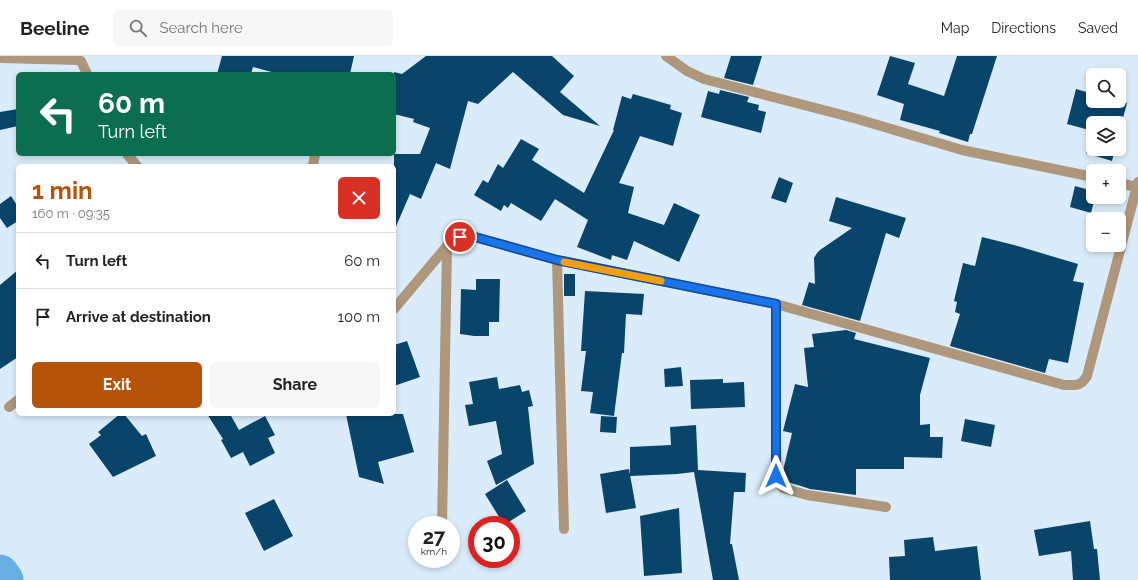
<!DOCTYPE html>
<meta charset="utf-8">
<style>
:root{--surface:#fff;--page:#f6f6f6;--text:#222;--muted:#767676;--line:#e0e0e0;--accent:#b45309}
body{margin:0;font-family:Raleway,sans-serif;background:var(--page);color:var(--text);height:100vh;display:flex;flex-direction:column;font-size:15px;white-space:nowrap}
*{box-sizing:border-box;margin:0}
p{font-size:13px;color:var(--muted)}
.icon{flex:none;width:22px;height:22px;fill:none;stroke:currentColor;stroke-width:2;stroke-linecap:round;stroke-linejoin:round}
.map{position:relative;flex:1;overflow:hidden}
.sheet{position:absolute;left:16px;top:108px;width:380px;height:252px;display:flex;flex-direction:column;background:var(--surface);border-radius:6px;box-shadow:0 2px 6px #0003}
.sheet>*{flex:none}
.guide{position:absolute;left:16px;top:16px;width:380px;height:84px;border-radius:6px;box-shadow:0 2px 6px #0003;background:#0b6e4f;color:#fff;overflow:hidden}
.fabs{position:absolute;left:1086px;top:12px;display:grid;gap:8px}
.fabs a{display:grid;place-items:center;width:40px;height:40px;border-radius:6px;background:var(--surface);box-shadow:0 2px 6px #0003;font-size:20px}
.speed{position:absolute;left:408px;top:460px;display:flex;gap:8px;font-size:20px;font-weight:700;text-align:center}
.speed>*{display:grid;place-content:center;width:52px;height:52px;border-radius:50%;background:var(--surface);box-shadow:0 2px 6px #0003;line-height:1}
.speed small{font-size:10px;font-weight:400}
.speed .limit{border:6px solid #d22;background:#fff;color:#111}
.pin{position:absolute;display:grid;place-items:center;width:34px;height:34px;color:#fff;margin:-17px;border:2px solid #fff;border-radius:50%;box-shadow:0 1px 4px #0007}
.me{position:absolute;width:44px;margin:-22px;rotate:0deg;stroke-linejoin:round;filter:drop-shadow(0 0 3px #0008)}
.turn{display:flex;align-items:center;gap:14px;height:84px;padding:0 16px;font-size:18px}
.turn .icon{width:52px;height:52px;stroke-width:2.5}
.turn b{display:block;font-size:28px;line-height:34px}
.round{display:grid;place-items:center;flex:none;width:42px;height:42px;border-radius:6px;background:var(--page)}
.head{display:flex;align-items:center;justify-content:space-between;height:68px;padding:0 16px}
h1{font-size:24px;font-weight:700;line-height:30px;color:var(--accent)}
.button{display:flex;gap:8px;margin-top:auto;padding:8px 16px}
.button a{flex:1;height:46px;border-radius:6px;background:var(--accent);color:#fff;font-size:16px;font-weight:700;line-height:46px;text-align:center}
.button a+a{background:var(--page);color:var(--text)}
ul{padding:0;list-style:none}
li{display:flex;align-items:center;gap:12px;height:56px;padding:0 16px;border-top:1px solid var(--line)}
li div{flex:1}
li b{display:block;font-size:15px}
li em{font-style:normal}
header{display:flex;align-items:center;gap:24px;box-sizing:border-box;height:56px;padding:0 20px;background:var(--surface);border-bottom:1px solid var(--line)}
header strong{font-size:19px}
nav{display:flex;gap:22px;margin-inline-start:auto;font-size:14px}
.search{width:280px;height:36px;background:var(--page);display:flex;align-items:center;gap:10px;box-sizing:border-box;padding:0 14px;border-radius:6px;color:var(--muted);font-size:15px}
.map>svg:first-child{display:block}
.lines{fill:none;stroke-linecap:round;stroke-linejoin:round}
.river{stroke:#67aee3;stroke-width:37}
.building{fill:#09456a}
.street{stroke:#ae977b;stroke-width:10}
.route-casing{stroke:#114b97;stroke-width:10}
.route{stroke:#1a73e8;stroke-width:7}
.slow{stroke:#f59e0b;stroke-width:7}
</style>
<header>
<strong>Beeline</strong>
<div class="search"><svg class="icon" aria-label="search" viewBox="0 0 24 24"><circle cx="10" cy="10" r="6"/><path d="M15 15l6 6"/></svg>Search here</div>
<nav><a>Map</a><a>Directions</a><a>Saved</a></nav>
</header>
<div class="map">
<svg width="1138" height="524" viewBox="0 0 1138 524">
<rect width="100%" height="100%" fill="#daecfa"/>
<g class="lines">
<!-- river -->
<path class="river" d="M0,517L5,524"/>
</g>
<!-- building -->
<path class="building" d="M222,0H354L350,18H279L253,11L251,18H217Z
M426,0H552L574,20L560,36L600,70L563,59L513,16L478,48L468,45L450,113L436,107L421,143L410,138L394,175V98H420L430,72L413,66L414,63L394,58V16L402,18Z
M731,0H762L753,29L724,22Z
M890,0L915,7L908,28L944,40L957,0H997L972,78H970L968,86L939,77L940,75L900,64L904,48L877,39Z
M1076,33L1093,38V45H1119L1127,47L1119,77V67H1093V75L1067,68Z
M720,34L749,41L747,46L759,49L758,54L766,56L761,77L701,61L708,35L719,38Z
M633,38L671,49L670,53L682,57L673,90L640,80L619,127L634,131L628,157L664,169L674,147L700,159L679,206L634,185L627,204L612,199L611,204L577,191L588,164L555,143L541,165L511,147L508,152L504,149L501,155L474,139L483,124L488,127L498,108L503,112L521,83L539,93L532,104L584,137L614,74H613L622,40L631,43Z
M18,53V70L0,74V56Z
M1093,76V93H1115L1112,105L1086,97Z
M779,121L793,127L786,147L771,142Z
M1075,130L1093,135V141H1095L1091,157L1070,151Z
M11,140L18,151V165L7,172L0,162V148Z
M836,141L906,162L899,182L886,177L860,265L802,249L809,226L815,228L814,202L817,197L820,194L852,172L829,165Z
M982,181L1014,189L1078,208L1073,225L1084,227L1068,307L1049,303L1045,317L950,290L960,258L955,256L957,246L954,245L963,207L975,210Z
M18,214V301L0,313V229Z
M564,218H575V240H564Z
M476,223H500L499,266H489V280H474L460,278L461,233L476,234Z
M585,235L644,238L642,259L626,258L624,297H622L614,360L590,357L593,336L581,335L586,295H581Z
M846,274L856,277L854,283L930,302L920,339V369L930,368V381H943L942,402L904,401V413H856V439L810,433L801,430L787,426L782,419L792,377L783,375L795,328L808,331L804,292L814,291L812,278Z
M407,285L420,321L394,330V289Z
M681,311L683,330L665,331L664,313Z
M497,321L499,333L520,329L522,336L529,334L533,350L528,351L534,408L496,429L487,405L502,398L496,365L469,370L465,349L473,348L469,326Z
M723,323V327L744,326L745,351L691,353L690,324Z
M120,358H124L142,380L146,378L156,400L113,421L89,388L101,379L98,376Z
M207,358H230L239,374L265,360L275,379L268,382L275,397L250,410L243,396L231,402L221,384L223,383Z
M346,358H403L414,396L378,406L384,428L359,421Z
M601,360L617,361L616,377L600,376Z
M965,363L995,369L991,391L961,385Z
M696,369L698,414L746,417L745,436H734L730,488H732L739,524H713L694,416L677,418L630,420V391L671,389L670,371Z
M629,413L636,452L606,457L600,418Z
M507,424L526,455L504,469L485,438Z
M274,443L293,480L264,495L245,457Z
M679,452L682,517L644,520L640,460Z
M1090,465L1094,493H1097L1100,524H1073L1071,495L1039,500L1034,474Z
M933,481L935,495L977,490L981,524H890L889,501L905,500L904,484Z"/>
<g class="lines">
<!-- street -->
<path class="street" d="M666,0L687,15L704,23L854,62L962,94L1093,121
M0,2L78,4L81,5L87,18
M127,98L137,110
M313,110L315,98
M1119,127L1137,131
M557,204L564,473
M776,248V420L778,426L783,432L807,439L886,451
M394,253L447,190L460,181H475L557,204L776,248L1064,329C1076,329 1080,331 1087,320L1138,126
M9,351L18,344
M442,469L447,190"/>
</g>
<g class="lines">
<!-- route casing -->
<g class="route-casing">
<path id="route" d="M460,181H475L557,204L776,248V420"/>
</g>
<!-- route -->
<use href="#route" class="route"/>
<!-- slow -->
<path class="slow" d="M564,206L661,225"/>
</g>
</svg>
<div class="fabs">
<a><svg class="icon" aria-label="search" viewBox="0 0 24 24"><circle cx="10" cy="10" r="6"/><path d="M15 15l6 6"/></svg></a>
<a><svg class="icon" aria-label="layers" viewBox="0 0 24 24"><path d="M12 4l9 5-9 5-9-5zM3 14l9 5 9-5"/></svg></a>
<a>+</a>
<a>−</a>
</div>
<div class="speed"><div>27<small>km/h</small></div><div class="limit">30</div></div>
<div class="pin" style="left:460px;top:181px;background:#d93025"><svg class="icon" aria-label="arrive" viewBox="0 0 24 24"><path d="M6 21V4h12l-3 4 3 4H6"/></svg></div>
<svg class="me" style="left:776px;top:420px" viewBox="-20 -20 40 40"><path d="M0-17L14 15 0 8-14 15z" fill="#1a73e8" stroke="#fff" stroke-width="4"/></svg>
<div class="guide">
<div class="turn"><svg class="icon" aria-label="left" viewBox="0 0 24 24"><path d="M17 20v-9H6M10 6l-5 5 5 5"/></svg><div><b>60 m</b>Turn left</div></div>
</div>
<section class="sheet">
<div class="head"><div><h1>1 min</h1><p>160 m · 09:35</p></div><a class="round" style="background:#d93025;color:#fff"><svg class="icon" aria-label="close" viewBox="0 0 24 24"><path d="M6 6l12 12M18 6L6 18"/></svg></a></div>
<ul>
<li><svg class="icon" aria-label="left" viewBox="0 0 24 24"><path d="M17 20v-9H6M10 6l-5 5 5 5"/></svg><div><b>Turn left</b></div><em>60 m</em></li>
<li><svg class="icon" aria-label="arrive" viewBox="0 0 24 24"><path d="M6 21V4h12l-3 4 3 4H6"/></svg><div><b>Arrive at destination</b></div><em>100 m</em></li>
</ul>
<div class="button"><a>Exit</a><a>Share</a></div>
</section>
</div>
